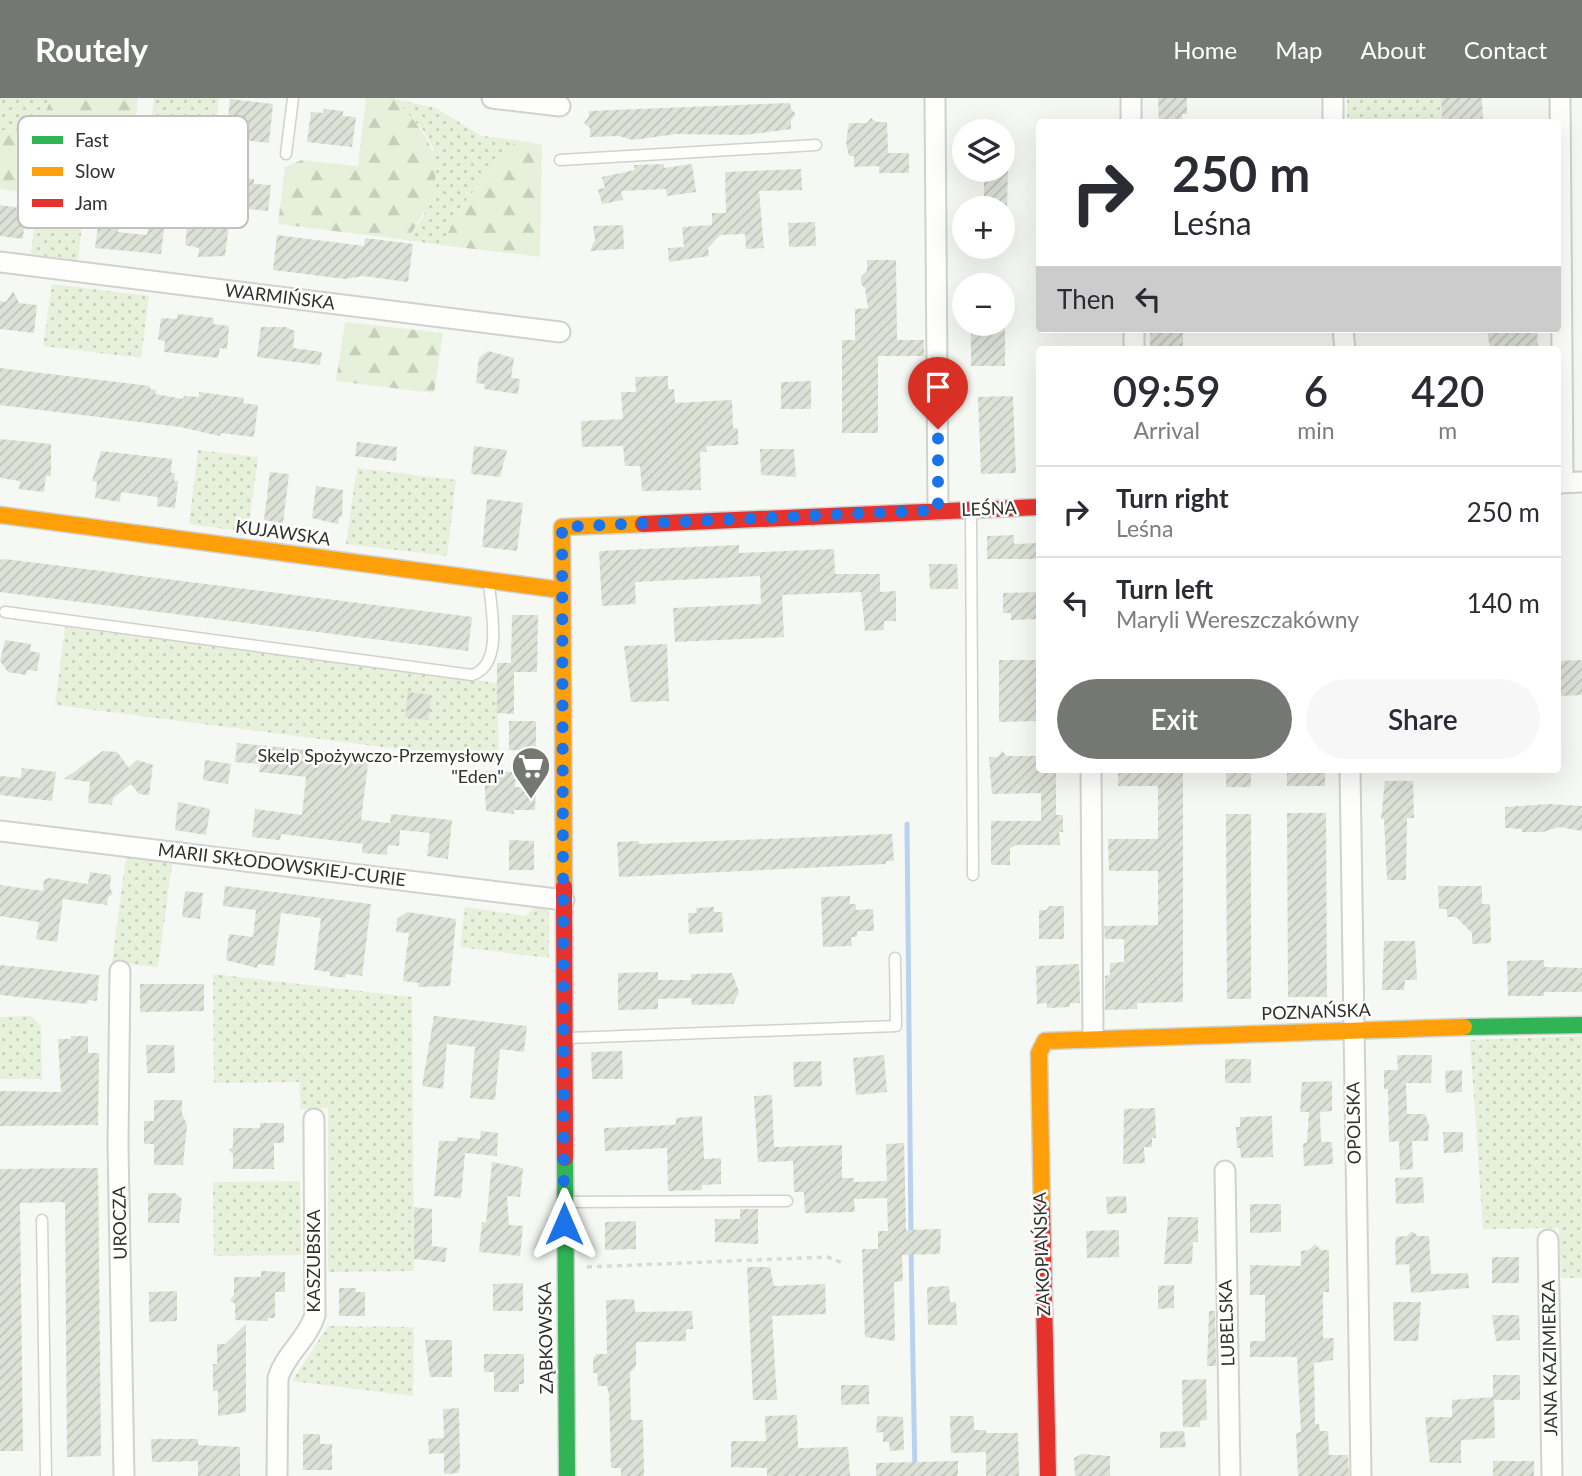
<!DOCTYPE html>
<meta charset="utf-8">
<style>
:root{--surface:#fff;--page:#f7f7f7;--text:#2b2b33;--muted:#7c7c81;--line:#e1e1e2;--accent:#757872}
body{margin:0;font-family:Lato,sans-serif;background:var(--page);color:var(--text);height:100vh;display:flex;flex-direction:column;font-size:26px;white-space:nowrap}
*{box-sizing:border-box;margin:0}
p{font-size:23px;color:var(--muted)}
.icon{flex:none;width:38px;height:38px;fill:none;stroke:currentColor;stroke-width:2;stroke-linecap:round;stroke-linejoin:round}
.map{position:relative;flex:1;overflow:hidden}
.side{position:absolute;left:1036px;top:248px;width:525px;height:427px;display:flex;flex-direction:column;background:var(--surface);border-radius:7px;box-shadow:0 7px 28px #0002}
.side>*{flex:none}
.banner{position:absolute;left:1036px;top:21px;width:525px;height:214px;border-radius:7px;box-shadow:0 7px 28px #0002;background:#fff;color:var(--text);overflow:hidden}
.tools{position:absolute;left:952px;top:21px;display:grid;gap:14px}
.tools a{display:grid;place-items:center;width:63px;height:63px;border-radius:50%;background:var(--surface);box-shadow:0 7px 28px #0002;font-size:35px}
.pin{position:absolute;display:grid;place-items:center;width:60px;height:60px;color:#fff;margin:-72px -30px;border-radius:50% 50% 50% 0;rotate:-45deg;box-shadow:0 0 7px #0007}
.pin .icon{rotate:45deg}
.me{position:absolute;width:77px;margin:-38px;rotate:0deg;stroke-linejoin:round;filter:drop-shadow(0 0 5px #0008)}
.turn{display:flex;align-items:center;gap:24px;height:147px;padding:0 21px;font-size:32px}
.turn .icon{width:91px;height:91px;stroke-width:2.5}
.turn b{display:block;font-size:49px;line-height:60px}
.then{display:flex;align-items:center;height:66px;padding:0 21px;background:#0003;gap:14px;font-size:26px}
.eta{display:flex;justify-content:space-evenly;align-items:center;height:119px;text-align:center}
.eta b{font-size:42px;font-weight:600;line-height:49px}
.button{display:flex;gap:14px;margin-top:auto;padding:14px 21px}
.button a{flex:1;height:80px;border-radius:42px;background:var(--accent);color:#fff;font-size:28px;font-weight:600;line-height:80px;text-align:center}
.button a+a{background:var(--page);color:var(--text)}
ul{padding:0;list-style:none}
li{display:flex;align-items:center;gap:21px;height:91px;padding:0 21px;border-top:2px solid var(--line)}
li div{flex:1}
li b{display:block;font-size:26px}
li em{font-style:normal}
header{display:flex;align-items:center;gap:42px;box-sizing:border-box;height:98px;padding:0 35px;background:var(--accent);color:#fff}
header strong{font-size:33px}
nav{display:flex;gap:38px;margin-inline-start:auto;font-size:24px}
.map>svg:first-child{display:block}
.green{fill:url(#green-dots)}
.forest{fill:url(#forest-firs)}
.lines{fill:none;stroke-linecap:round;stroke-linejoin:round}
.stream{stroke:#b8d3ef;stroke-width:5}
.building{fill:url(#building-hatch)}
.lane-casing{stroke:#d0d2cd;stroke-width:13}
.street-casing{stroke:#d0d2cd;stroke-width:23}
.fast-casing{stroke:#d0d2cd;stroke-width:19}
.slow-casing{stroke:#d0d2cd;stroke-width:19}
.jam-casing{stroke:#d0d2cd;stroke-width:19}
.path{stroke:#d9dad8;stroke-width:3.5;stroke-dasharray:5 5;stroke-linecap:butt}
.lane{stroke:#fefefd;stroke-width:10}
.street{stroke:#fefefd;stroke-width:19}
.fast{stroke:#30b455;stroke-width:16}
.slow{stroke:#ff9f0a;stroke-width:16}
.jam{stroke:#e5322d;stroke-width:16}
.route{stroke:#1a73e8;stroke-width:12;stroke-dasharray:0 21.6}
.labels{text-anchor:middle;stroke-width:5;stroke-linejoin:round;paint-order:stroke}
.street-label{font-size:18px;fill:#30322d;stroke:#fff}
.poi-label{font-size:18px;fill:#30322d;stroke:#fff;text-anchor:end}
.key{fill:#fff;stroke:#c1c2c0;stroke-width:2}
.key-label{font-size:19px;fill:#30322d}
</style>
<header>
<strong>Routely</strong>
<nav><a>Home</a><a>Map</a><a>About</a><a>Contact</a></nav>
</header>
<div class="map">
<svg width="1582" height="1378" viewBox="0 0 1582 1378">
<defs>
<pattern id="green-dots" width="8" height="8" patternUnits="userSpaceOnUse" patternTransform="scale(1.75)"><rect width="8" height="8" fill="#e6f0db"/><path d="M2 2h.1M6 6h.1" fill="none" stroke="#c6cebc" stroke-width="1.8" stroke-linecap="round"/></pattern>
<pattern id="forest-firs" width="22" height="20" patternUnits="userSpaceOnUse" patternTransform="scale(1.75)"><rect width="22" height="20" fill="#e6f0db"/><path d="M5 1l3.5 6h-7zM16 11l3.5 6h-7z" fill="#c6cebc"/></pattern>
<pattern id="building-hatch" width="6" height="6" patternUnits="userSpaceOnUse" patternTransform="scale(1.75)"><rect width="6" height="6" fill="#dde2d7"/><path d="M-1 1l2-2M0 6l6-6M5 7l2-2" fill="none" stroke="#bec2b9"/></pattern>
</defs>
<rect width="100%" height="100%" fill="#f6f9f3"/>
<!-- green -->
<path class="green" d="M0,0H51C41,35 35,34 0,32Z
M154,0H219L214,52L157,44L150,35Z
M1347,0H1441V21H1347Z
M394,1L436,10L482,38L517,42L467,101L441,147L407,142L424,118L433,49L423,32Z
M38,96L85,102L78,162L31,156Z
M52,186L149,198L141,260L43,248Z
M198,352L258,359L248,434L189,426Z
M357,370L456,382L447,458L346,446Z
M65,529L497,585L499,664L55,607Z
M127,752L173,759L158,869L112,864Z
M536,807L549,809V860L460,849L465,809L526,818Z
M213,876L412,899L414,1173L328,1174V1010L300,1011V984L214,985Z
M31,918L41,928L42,981H0V919Z
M1582,938V1180H1561L1559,1130L1483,1131L1470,942Z
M300,1083L301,1157L214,1158L213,1084Z
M328,1228L414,1229L413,1298L292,1283Z"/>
<!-- forest -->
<path class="forest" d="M51,0H138L134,33L125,40L140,51L133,109L0,91V32L22,33L40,30Z
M366,0H394C445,53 449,80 407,142L278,126L285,69L302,62L358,68Z
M517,42L542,47L540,159L441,147L467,101Z
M345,224L443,235L434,295L336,283Z"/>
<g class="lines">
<!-- stream -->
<path class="stream" d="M907,726L911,1137
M911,1150L915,1378"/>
</g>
<!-- building -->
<path class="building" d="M1158,0H1187V16H1182V24H1159Z
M1441,0H1482L1483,24H1442Z
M230,1L273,6L269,45L226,40Z
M790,5L791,11L796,16L791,22V31L745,37L676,36L633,42L619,38L590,39V30L584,25L589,19V13Z
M324,11L343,13V18L356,19L352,49L307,44L311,14L323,15Z
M871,20L876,24H887L888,55H909V75H879V68L854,69V58H849L846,44L849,25H867Z
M147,60L204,66L202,79L239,84L240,80L254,81V86L271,87L268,113L231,109L225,158L198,159L199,150L185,147L190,104L146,98Z
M664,66V70L692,66L696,94L667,98L666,91L621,93L623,102L602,106L598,91L605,90L602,79L635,72L634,67Z
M801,71L802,92L759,93L764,150L746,151L745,136L720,137L708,150L709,158L669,164L668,150L684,149L682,129L712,127V115H726L725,74Z
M984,72H1008L1007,110H984Z
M0,107L20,110L18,125L24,126L23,141L0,138Z
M99,121L119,124L118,134L147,137L148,129L164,131L161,156L95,150Z
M815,124L816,148L789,149L788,125Z
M623,127L624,151L590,153L595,142L593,128Z
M277,137L364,148L365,140L413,146L408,184L363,178L345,181L273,172Z
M867,162H896L897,242H924V258H878V335H842V242H855V211L868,210L865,190L861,186V179L867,173Z
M13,193L19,205L37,207L34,235L0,231V203L6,204Z
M177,216L214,220L213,226L229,228L227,251L220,250L218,260L164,254L165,243L158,242L161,220L177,221Z
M971,226H1005V268H971Z
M261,229H285L295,233L293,250L322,254L320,267L257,259Z
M1487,231L1537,233L1538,250L1490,252Z
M1150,235H1183V250H1150Z
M488,253L514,260L511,280L520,281L518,296L484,291L485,286L476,285L479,260Z
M0,270L150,288V291L156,292L155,296L183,301L184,298L199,299V294L244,300L243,305L258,307L254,339L221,335L220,338L180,329L0,307Z
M668,278V291H674L675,305L732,302L733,330H738V347L706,348L707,354H700L701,392L642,393L640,368H625L623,348L582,349L581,323L623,321L621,294H636L635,279Z
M811,283V311H781V284Z
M1013,298L1016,375L981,376L978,299Z
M0,341L51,346V378H46L44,394L19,391L20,383L0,380Z
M357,344L397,349L396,363L355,358Z
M474,348L507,352L500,379L471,376Z
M760,351H794L796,379L761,377Z
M101,353L172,361L171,375H175L174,383H178L175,410L157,408L158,399L121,394L120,404L95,400L97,384L92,383Z
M270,374L289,376L283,425L264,422Z
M316,388L343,392L342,419H339L338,426L312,420Z
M487,401L523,405L517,453L482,449Z
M1014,437V446L1040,445V461H987V438Z
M739,447V455L834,451L835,476H880V494L896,493V523H884V532L865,533L861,494L782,497L784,539L675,544L673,510L761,506L760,478L635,484L636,506L602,508L599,453Z
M5,461L472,519L468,553L0,494V462Z
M929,466H957L958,491H930Z
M1040,494V521L1011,522V515H1003V495Z
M512,517H538L537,574H514V616L497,615V565H511Z
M5,542L31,546L30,553L40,555L37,573L27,572L26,577L8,574L0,563Z
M667,546L669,603L631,604L624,548Z
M999,562H1040V623L999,624Z
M1582,562V597L1558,598V563Z
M408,594L431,597L428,622L405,619Z
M509,623H536V653L509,652Z
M237,645L369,658L361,722L390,725L391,716L452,722L448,761L427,758L430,735L400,732L399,748L388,747L387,757L362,755L363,746L281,736L280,742L252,739L255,711L302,717L306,679L259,674L260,666L235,664Z
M103,653L117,654L129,670L137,662L153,667L149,697L139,696L131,686L113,700L112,707L88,705L90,684L64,681Z
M1002,653L1007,658H1040V672H1056V717H1063V734H1059L1060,747H1016L1010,750V767H991V723H1041V695L992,696L989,659H998Z
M205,662L231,666L228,686L203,682Z
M22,670L56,674L52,703L0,697V678L21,680Z
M1118,672H1183V904L1137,905V911L1105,912V878L1110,877V865L1124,864V841H1105L1104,828L1158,827V773H1109L1108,741H1158V688H1118Z
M1226,672H1251V689H1226Z
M1287,672H1325V688H1287Z
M484,673L516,674L515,689L536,690L535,712H514V716L486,713Z
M1385,683H1413L1414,720H1407L1406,782H1387L1384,721H1381Z
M178,704L210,711L206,737L175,732Z
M1549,706L1582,708V733L1559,729L1543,734H1522V731L1505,730V709Z
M1287,715H1326L1327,899H1288Z
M1226,716H1251V901H1227Z
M892,736L894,763H886V766L619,779L617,744L639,743V746Z
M509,742L534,743V772H509Z
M90,774L111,777L110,790L113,796L108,799L107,807L63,801L57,844L36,841L39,824L0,818V787L43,793L44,782L49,780L88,786Z
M225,788L371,806L362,878L346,876L345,880L338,879L330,878V874L314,872L321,820L281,815L274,868L258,866L257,870L226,862L229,836L253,839L256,812L223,808Z
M1438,788H1482V806H1490L1491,845L1472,846V835L1456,819H1447V811H1439Z
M185,793L203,795L200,821L182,819Z
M850,798V806H856V812L873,811L874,833H857V839H851L852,848L823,849L821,799Z
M1050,808H1064V841H1039V812H1046Z
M714,809V814H722L723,834L689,836L688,815H697L696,810Z
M407,814L456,821L450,888L418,889L419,885L403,883L409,835L396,834L397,821Z
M1384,843H1415L1417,882H1405L1404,892H1382Z
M1544,862V869L1582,870V894H1544V898H1508L1507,863Z
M1079,866L1080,905H1070V909L1047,910V905L1037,906L1036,868Z
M0,867L99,877L97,903L88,902L87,906L0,897Z
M658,874V882H691V876L732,875L739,894L733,906L692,907L691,900L658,901V911L618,912V875Z
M140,886H204V913L140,914Z
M434,918L527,928L524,954L500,951L495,1002L470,1000L475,949L447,946L443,991L422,988Z
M71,938H88V955H99L98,1027L0,1028V993L61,994L58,941H71Z
M146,947H174L175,975H147Z
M622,953L623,981H592L591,954Z
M884,957L887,994L856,997L853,960Z
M1397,957H1432L1431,985H1406L1407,1016H1425L1429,1026L1428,1043H1412L1413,1071L1400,1072L1399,1043L1389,1044L1388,991H1384V972H1398Z
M1225,961H1251V985H1225Z
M821,963L822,988L794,989L793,964Z
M1462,972V994L1446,995L1445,973Z
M1332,983V1013L1320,1014L1321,1044H1332L1333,1066L1304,1068L1303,1045H1307L1309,1014H1300L1302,984Z
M772,997L774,1049L842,1047V1080H854V1084L887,1083L886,1046L904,1045L906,1132L941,1131L940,1156L902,1157L903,1183L894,1184L895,1243L865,1239L862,1151H878V1133H888L887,1100L854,1101L855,1114L805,1115L804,1094H794L793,1063L758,1064L754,998Z
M154,1002H182V1016L187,1027L183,1067H154V1046H144V1023H154Z
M1155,1010L1156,1040H1152V1049H1144L1145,1065L1123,1066L1124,1011Z
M702,1018L704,1061L721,1060V1086L702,1087V1092L668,1093L667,1050L605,1053L604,1030L673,1027L676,1026V1020Z
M1272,1018L1273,1059L1241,1060L1240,1050H1237L1236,1029H1240V1019Z
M260,1025H284V1045H274V1071H233V1056L229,1052L233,1049V1030H260Z
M481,1033L498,1035L497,1058L465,1055L461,1100L434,1098L439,1043H457V1039L480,1041Z
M1443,1034H1463V1054L1444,1055Z
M492,1064L523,1070L520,1099L507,1098L509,1127L523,1128L520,1158L479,1154L482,1124L486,1125Z
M98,1070L101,1358L67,1359L65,1105L62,1104L20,1105L23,1353H0V1071Z
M1423,1079L1424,1105L1396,1106L1395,1080Z
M148,1095H175L182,1101L179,1125H148Z
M1126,1098L1127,1115L1107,1116L1106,1099Z
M1250,1106H1281V1134L1250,1135Z
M414,1109L432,1111V1148L447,1150L445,1164L414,1161Z
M740,1111H758V1146L715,1144V1121H740Z
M1168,1119H1198V1144H1193L1192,1166H1164Z
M636,1123V1151L605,1152V1124Z
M1119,1132V1159L1087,1160L1086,1133Z
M1412,1133L1418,1138H1429L1431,1176L1468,1175L1469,1190L1411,1195L1409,1166L1396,1167L1395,1149L1396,1139L1407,1138Z
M1315,1146L1321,1152H1329V1194H1323V1240H1334L1333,1262L1314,1265L1315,1326H1319L1320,1333H1328L1329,1357H1348L1349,1378H1298L1296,1335L1301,1334L1297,1259H1250V1243H1265V1197H1250V1167L1301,1168V1153L1309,1152Z
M1492,1159H1519V1185H1492Z
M747,1169H770L774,1188L825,1186L826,1216L772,1218L777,1302H753Z
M261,1173L285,1174V1194H275V1220H268V1223L235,1222V1206L230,1202L234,1197V1179H261Z
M523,1185V1213H493V1186Z
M1174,1187V1210L1158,1211V1188Z
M949,1188L950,1204H956L957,1227H928L927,1189Z
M339,1190H356V1194H365V1218H339Z
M177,1193V1223L149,1224V1194Z
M634,1201L635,1214L692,1213L693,1231H686V1243L636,1244V1268L630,1275L631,1322H643L644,1378H621V1370H611L609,1297L607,1288H598L597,1275H593V1260L597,1256H607L606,1202Z
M1393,1204H1421L1418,1243H1394Z
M1209,1213H1215L1216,1268H1207Z
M1492,1217H1519L1520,1242L1496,1243Z
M246,1226V1314L218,1318V1293H213V1266H217V1246H225Z
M425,1242H452V1279H430Z
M484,1256H524V1286H519V1294H494V1274H484Z
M1493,1277H1520V1302H1494L1495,1340L1461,1342V1365H1430L1425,1319H1452V1302L1493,1299Z
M1206,1281L1207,1322L1200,1323V1329H1183L1182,1282Z
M841,1287H869V1306L841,1307Z
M459,1310L460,1369L458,1375L444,1376V1355L429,1356L428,1341L444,1340L443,1311Z
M797,1317L798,1350L848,1349L850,1378H767V1370L731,1369V1343H766L765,1318Z
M877,1318L903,1319L904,1352L890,1353L889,1344H883V1334L876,1335Z
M950,1318H974V1332H986V1335H1018L1019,1378H986V1354L951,1355Z
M1184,1333L1186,1349L1160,1350V1334Z
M303,1336H320V1346H332V1372H303Z
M151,1341H198V1347L240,1349V1378H198V1363L152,1364Z
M1082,1356L1110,1358V1378H1075L1074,1360Z
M958,1363V1378H876V1365Z
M1493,1363H1534V1378H1493Z"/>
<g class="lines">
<!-- lane casing -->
<g class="lane-casing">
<path id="lane" d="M286,56L293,0
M560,62L816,47
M971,415L973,777
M5,514L472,577C504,567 491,512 489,486
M568,940L896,928L895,860
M568,1104L787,1103
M42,1122L46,1378"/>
</g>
<!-- street casing -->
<g class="street-casing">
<path id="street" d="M492,0L560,8
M935,0L938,412
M1131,0V24
M1333,0V24
M1560,0L1563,385
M0,164L560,234
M1134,231V252
M1343,231L1345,252
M1558,385L1582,384
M1091,672L1093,939
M1350,672L1361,1378
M0,733L564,802
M120,873L118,1047L124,1378
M1225,1073L1230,1378
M1548,1142L1552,1378
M277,1378L278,1280C285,1256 308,1241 315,1217L314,1021"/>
</g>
<!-- fast casing -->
<g class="fast-casing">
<path id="fast" d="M1464,929L1582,927
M565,1060L567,1378"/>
</g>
<!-- slow casing -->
<g class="slow-casing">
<path id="slow" d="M0,417L561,492
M564,789L562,429L643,426
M1042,1113L1039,955L1045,943L1464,929"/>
</g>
<!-- jam casing -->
<g class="jam-casing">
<path id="jam" d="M643,426L1040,409
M564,789L565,1060
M1042,1113L1048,1378"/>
</g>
<!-- path -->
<path class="path" d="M587,1169L827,1159L843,1165"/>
<!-- lane -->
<use href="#lane" class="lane"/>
<!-- street -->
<use href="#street" class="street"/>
<!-- fast -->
<use href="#fast" class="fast"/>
<!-- slow -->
<use href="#slow" class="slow"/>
<!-- jam -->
<use href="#jam" class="jam"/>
</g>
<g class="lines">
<!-- route -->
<path class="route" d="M564,1126L562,429L938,412V331"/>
</g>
<!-- icons -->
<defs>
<g id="supermarket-pin" transform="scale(2.0125)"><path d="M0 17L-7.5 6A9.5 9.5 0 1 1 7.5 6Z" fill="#757872" stroke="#fff"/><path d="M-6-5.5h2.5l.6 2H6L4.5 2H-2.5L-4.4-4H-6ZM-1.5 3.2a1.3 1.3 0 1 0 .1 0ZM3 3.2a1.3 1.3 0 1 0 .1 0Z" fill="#fff"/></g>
</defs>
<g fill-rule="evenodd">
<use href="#supermarket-pin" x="531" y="668"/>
</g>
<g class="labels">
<!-- street labels -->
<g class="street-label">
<text transform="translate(280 199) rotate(7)" y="6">WARMIŃSKA</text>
<text transform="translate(989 411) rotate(-2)" y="6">LEŚNA</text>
<text transform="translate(283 435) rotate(8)" y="6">KUJAWSKA</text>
<text transform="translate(282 767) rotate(7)" y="6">MARII SKŁODOWSKIEJ-CURIE</text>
<text transform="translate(1316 914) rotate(-2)" y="6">POZNAŃSKA</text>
<text transform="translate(1354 1025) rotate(-91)" y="6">OPOLSKA</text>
<text transform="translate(120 1125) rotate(-91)" y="6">UROCZA</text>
<text transform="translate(1042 1156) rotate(-92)" y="6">ZAKOPIAŃSKA</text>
<text transform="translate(314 1163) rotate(-90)" y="6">KASZUBSKA</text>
<text transform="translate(1227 1225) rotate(-92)" y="6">LUBELSKA</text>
<text transform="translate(546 1240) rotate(-91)" y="6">ZĄBKOWSKA</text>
<text transform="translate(1550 1260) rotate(-91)" y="6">JANA KAZIMIERZA</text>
</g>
<!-- poi labels -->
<g class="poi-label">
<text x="504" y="664">Skelp Spożywczo-Przemysłowy<tspan x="504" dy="21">"Eden"</tspan></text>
</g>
</g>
<!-- legend -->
<rect x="18" y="18" width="230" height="112" rx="10" class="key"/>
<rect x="32" y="38" width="31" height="8" fill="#30b455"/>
<rect x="32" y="69" width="31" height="9" fill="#ff9f0a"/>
<rect x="32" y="101" width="31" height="8" fill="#e5322d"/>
<g class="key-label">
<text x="75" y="49">Fast</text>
<text x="75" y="80">Slow</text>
<text x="75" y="112">Jam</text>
</g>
</svg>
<div class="tools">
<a><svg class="icon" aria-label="layers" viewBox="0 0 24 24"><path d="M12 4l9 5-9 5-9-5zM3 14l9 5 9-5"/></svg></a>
<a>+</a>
<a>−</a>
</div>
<div class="pin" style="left:938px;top:331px;background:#d93025"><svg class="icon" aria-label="arrive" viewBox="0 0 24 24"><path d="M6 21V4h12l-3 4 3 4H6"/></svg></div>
<svg class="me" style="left:564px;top:1126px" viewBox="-20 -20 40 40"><path d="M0-17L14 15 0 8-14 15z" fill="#1a73e8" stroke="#fff" stroke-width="4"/></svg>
<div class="banner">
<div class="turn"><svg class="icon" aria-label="right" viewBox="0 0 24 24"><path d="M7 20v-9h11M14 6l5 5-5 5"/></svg><div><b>250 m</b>Leśna</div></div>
<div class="then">Then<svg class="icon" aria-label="left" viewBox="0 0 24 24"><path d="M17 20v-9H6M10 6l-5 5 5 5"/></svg></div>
</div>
<section class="side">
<div class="eta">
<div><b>09:59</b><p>Arrival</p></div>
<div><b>6</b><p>min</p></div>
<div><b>420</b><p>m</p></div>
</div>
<ul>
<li><svg class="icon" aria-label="right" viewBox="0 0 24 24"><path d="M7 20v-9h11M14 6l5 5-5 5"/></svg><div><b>Turn right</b><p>Leśna</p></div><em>250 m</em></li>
<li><svg class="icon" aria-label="left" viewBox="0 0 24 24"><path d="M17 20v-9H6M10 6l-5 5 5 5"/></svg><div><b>Turn left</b><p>Maryli Wereszczakówny</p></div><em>140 m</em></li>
</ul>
<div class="button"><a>Exit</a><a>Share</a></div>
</section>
</div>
